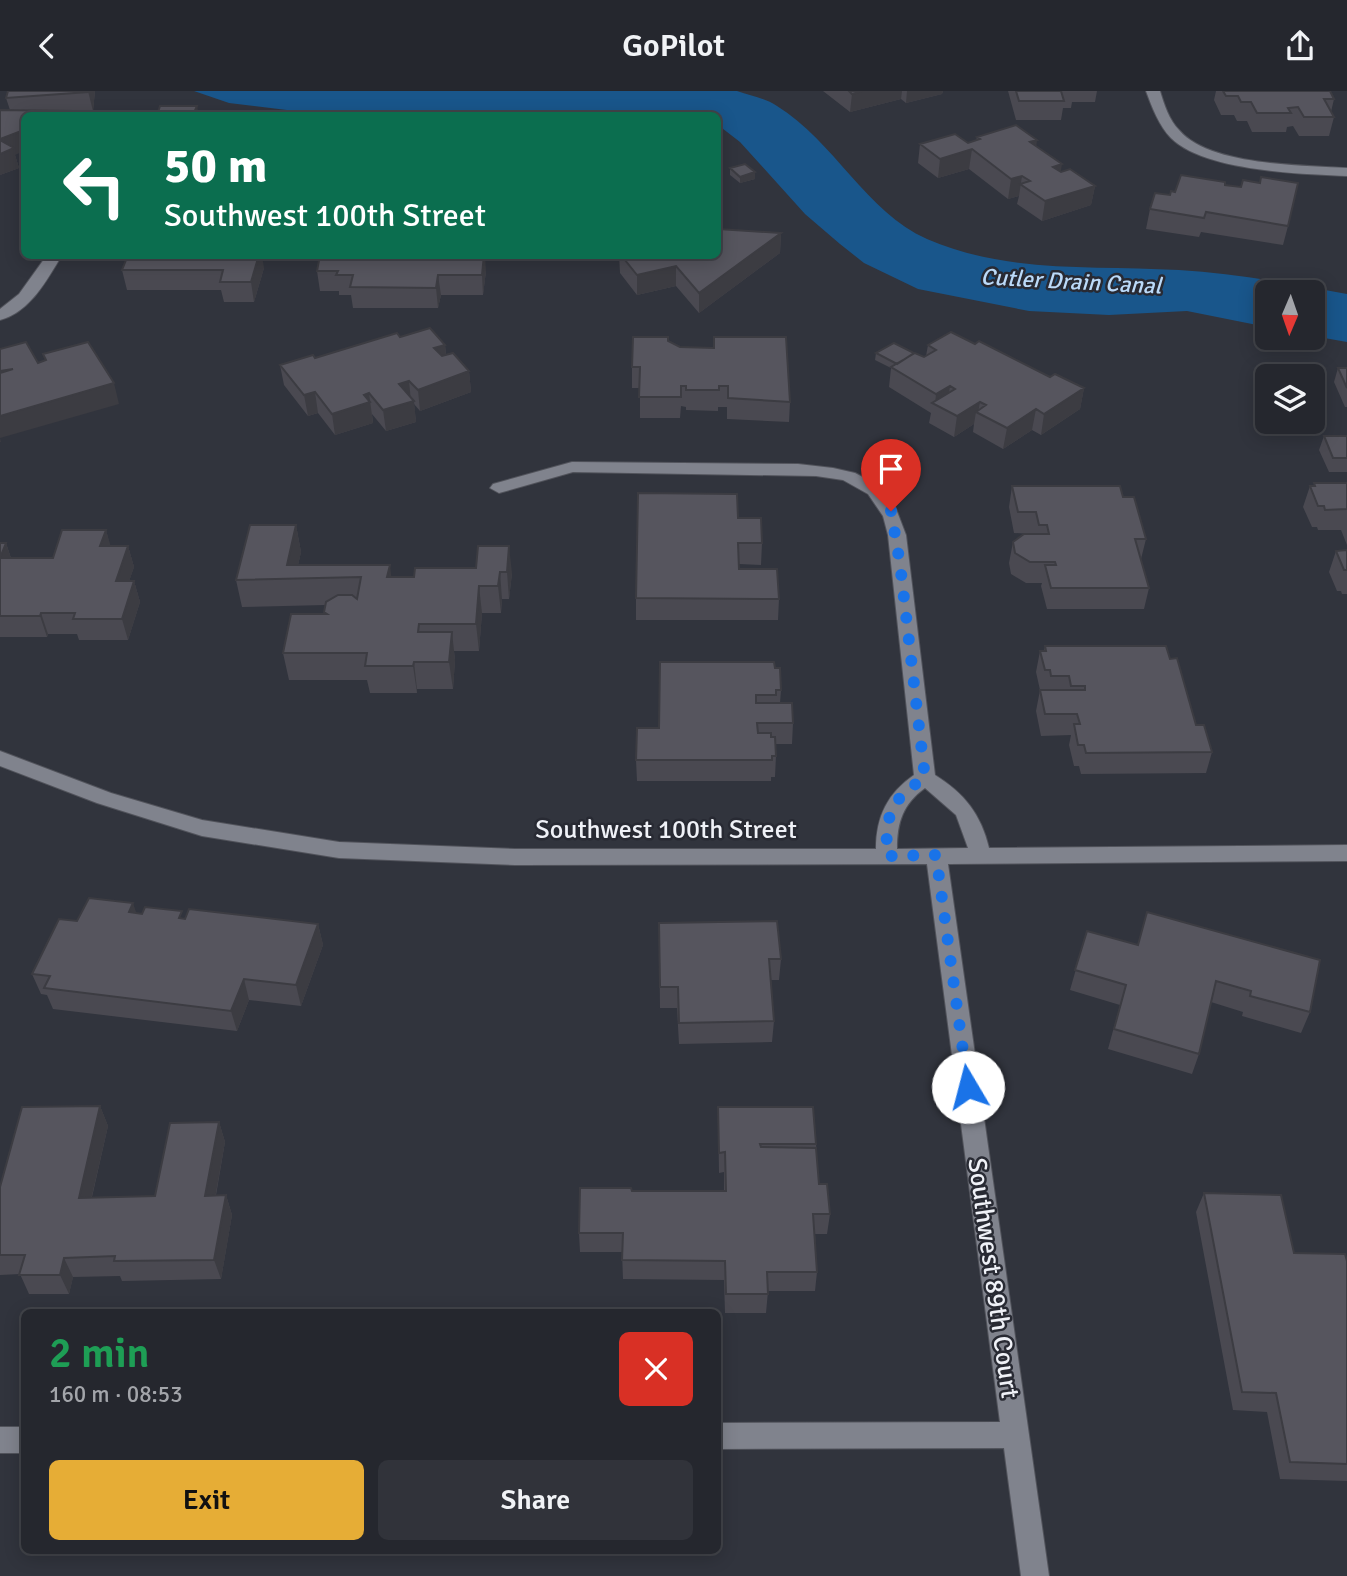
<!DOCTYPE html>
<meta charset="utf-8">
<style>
:root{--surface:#25272e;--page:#31333a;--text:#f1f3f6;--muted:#a3a5aa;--line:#42444a;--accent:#e6ad36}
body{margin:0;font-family:Signika,sans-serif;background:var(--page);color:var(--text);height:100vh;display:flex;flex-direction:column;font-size:26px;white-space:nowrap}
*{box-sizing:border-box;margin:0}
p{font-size:23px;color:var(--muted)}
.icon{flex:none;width:38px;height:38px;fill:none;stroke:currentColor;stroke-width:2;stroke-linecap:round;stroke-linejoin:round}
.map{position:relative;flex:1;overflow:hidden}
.sheet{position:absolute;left:21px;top:1218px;width:700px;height:245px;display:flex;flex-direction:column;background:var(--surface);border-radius:10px;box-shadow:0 4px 18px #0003,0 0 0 2px var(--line)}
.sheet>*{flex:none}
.hud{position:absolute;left:21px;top:21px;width:700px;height:147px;border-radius:10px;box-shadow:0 4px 18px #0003,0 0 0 2px var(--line);background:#0b6e4f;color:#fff;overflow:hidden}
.needle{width:46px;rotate:182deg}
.buttons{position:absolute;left:1255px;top:189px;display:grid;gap:14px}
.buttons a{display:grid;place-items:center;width:70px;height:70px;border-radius:10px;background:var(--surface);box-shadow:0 4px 18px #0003,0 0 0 2px var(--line);font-size:35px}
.pin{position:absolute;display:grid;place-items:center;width:60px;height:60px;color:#fff;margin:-72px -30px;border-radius:50% 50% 50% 0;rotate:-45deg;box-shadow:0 0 7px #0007}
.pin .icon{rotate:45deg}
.me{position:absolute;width:77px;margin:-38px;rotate:352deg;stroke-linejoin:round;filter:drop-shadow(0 0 5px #0008)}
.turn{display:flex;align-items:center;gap:24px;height:147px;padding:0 28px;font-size:32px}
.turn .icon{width:91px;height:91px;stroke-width:2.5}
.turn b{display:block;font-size:49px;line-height:60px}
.round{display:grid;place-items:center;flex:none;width:74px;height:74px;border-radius:10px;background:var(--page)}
.head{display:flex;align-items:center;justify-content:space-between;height:119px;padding:0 28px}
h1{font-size:42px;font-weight:600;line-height:52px;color:#1e9e55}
.cta{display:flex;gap:14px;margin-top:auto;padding:14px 28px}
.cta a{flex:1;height:80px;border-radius:10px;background:var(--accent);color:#111;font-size:28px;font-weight:600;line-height:80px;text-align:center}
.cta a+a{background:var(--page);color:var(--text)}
header{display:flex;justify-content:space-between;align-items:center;height:91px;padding:0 28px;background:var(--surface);font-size:32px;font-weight:600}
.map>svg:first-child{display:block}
.water{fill:#19568b}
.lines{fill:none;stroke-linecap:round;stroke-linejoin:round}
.street-casing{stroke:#51535b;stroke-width:2}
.street{fill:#80838d;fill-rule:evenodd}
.wall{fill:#4a4951}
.shaded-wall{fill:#3c3c42}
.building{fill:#56555e;stroke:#3c3c42;stroke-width:2}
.route{stroke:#1a73e8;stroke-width:12;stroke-dasharray:0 21.6}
.labels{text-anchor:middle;stroke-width:5;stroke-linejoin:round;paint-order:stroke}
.far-water-label{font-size:23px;font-style:italic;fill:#bbdaf9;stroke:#282a33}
.street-label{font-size:26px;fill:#eff1f7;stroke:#282a33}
</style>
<header><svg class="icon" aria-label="back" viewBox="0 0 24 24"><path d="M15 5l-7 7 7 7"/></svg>GoPilot<svg class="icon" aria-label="share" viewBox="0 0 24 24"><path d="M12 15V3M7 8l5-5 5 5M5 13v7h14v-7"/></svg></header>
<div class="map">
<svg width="1347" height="1485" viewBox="0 0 1347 1485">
<rect width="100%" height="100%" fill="#31343d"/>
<!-- water -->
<path class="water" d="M194,0H737C751,5 765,7 777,15C834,50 866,121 927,148C1008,183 1093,174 1179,179C1235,182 1291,193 1347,203V251L1313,245L1312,201H1267V236L1187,220L1109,224L1029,220L918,198L864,172L840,153L805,123L740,51L718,34V24L610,20L461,23L295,20L229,12Z"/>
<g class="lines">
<!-- street casing -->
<g class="street-casing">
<path id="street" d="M1146,0H1160C1164,13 1169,29 1179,39C1209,75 1303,74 1347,77V85C1301,83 1204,80 1171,47C1159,35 1152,16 1146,0Z
M47,164H62C47,189 30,221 0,229V218L19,203Z
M572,371L798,373L833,377L855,382L880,395L893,410L906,444L935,684C964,702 981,723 989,757L1347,754V770L948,773L1049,1485H1021L1004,1357L718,1358V1332L1000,1331L927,773L515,774L339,767L202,745L97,712L0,675V660L111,702L202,729L339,751L515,758H876C876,725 888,702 914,684L888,444L883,425L868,403L843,389L816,385L573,381L499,402L490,397L493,393ZM925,697L956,724L968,757L897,758C897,731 903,713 925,697Z
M0,1336H24V1362H0Z"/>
</g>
<!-- street -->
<use href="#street" class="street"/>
</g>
<!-- wall -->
<path class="wall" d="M95,0L93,20L72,21L73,24H24L15,64L19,77L0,84V19H10L6,7Z
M823,0H943L942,3L906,12L901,8L850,21Z
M1008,0H1097L1095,11H1072L1071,17H1063L1061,29H1016Z
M1216,0H1330L1334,8L1331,21L1334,26L1329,45H1299L1293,35L1287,36L1286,41H1252L1247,30H1237L1234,24H1221L1214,9Z
M977,46L1036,55L1061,81L1095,95L1091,114L1042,130L1017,113L1019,105L1008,108L969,78L938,87L918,72L920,53L968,52L976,50Z
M730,77L755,88L740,92L730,84Z
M1260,92L1288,135L1283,154L1201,141L1199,146L1146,138L1150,118L1175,101L1225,94L1241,96Z
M781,142L780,162L699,222L676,195L637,204L620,182L619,164H718Z
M264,177L254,211H224L221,199H127L122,179Z
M317,180H486L483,204H441L438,217H353L351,204H339V200H320Z
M400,246L445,254L446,264L469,280L471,301L420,320L414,313L416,331L386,340L372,323L373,332L335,344L318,322L308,325L284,294L280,274L315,267Z
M668,250L680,256L714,257L790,311L789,331L727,328V316H718V320L686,319V316L681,315L680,327H640V297H632V276Z
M975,253L1050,286L1084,297L1080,318L1041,344L1032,339L1003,358L973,341L974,333L954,346L929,332L931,322L889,296L891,277L875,269L876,262H914L924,266L926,265L928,254Z
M1338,277H1347V316H1345L1334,291Z
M1324,345H1347V381H1329L1319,359Z
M1314,392H1347V454L1341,439H1318L1317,436H1312L1303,416L1310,395H1314Z
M1012,395L1123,406L1146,448L1141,468L1149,497L1144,518H1047L1041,495L1042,492H1026L1011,483L1009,472L1013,451L1032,443L1014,442L1009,416Z
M738,427L762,452L761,474L739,473V478L779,508L778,529H636V507Z
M296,434L301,461L298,474L391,486H414L415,477L512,482L509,508H502L501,522H482L479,560H454L455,569L453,598H417V602H370L367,589H289L283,562L325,523V514L242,516L236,489Z
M106,439L110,455H128L134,476L129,490H134L140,511L128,549H79L77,543H48L47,546H0V452H6L11,467H53Z
M1347,459V503H1342L1341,500H1337L1329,481L1336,460Z
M1045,555L1170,568L1196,634L1212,661L1206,682L1081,683L1079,675H1074L1069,654L1071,644L1041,645L1036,620L1040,599L1036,581L1040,560H1044Z
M775,577L781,599L780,612L793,632L792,653H775L776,665L775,686H771V690H637L636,669L659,637Z
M136,822L184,828L318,833L323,854L301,915L249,909L237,940L53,918L47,904L41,903L32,883L77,830Z
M659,832L781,868L779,889H771L774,930L772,951L679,953L677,917H660Z
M1087,840L1310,921L1301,942L1242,925L1243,921L1211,911L1199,963L1192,983L1108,958L1120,914L1070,899Z
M100,1015L108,1035L92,1106L155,1105L219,1031L225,1051L216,1104H226L232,1124L221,1188L122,1190L120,1185L73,1186L69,1203H29L20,1183L0,1184V1096Z
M718,1016L816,1053L819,1093L830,1123L827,1143H815L817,1181L815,1200H768L766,1222H725L724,1189L623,1188L622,1161H580L579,1142L632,1100H724V1081L719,1082Z
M1204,1102L1294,1162L1347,1170V1390L1280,1388L1267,1321L1233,1319L1196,1121Z"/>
<!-- shaded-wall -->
<path class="shaded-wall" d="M88,0H95L93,20Z
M862,0H902L901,8L850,21L852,3Z
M907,0H943L942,3L906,12Z
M197,15L199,24H193Z
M24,39V60L15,64L19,77L0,84V48Z
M1037,49L1035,68L1030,51Z
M972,58L969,78L938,87L940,68Z
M1062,73L1059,92L1053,76Z
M755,81V88L740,92V86Z
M1022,85L1019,105L1008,108L1011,88Z
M1095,95L1091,114L1042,130L1045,110Z
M781,142L780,162L699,222V202Z
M259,164H262L264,177L254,211L251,191Z
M484,164H485L486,180L483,204L482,184Z
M676,175V195L637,204V184Z
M438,184L441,204L438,217L436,197Z
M445,254L447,274L434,257Z
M469,280L471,301L420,320L418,299Z
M409,290L411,310L399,293Z
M114,292L119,313L0,347L1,351H0V325Z
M950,295L947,315L935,313L936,303Z
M1084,297L1080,318L1041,344L1044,323Z
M315,301L318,322L308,325L304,304Z
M369,302L373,332L335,344L332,323Z
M414,310L416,331L386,340L383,319Z
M980,311L978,322L976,321L974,333L954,346L957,325Z
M1036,318L1032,339L1003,358L1007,337Z
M296,434L301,461L295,488L287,474Z
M106,439L112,460L100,455Z
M6,452L13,473L0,467Z
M128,455L134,476L122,511L116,490Z
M509,455L512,482L509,508L507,481Z
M390,474L393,501L387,486Z
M500,481L502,508L501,522L498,495Z
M134,490L140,511L128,549L122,528Z
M479,495L482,522L479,560L476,533Z
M41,522L48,543L47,546L40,525Z
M452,541L455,569L453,598L449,571Z
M414,571L417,598V602L413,575Z
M133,812L140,833L129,821Z
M318,833L323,854L301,915L296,894Z
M244,888L249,909L237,940L231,920Z
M100,1015L108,1035L87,1126L79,1107Z
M219,1031L225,1051L212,1124L205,1105Z
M226,1104L232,1124L221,1188L214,1169Z
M64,1167L73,1186L69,1203L60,1184Z"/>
<!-- building -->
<path class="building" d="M8,0H88V1L6,7Z
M849,0H862L852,3Z
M1016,0H1061L1064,10H1019Z
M1223,0H1330L1334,8H1324L1334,26H1304L1298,16L1288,17L1291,22H1257L1251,11H1241L1238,5H1226Z
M160,15H197L193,24H157Z
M0,19L71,20L69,24H24V39L0,48Z
M1016,34L1037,49L1030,51L1062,73L1053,76L1061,81L1070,78L1095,95L1045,110L1020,93L1030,90L1022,85L1011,88L972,58L940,68L920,53L955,43L968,52L980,48L977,46Z
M0,49L14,57L0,63Z
M745,73L755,81L740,86L730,77Z
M1181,84L1225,91V94L1241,96L1243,89L1260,92L1261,86L1298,92L1288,135L1206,121L1204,127L1150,118L1155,102L1170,104L1171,100L1175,101Z
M718,138L781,142L699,202L676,175L637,184L621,164H718Z
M128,164H259L251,191H220L223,179H122Z
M320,164H484L482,184H438L436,197L350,196L353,184H336L338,180H317Z
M430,237L445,254L434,257L442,265L453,262L469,280L418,299L409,290L399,293L414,310L383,319L369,302L364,304L370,311L332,323L315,301L304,304L280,274L313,264L315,267L397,242L400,246Z
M951,241L975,253L979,250L1050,286L1055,283L1084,297L1044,323L1036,318L1007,337L976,321L986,314L980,311L957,325L932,312L955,298L950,295L936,303L891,276L915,262L924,266L936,259L928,254Z
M633,246H668V250L680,256L714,257V246H786L790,311L728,307V295H719V299H686V295H681V306H639L640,276H632Z
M26,251L38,272L46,269L43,263L88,251L114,292L0,325V282L13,278L0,280V258Z
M894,252L914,262L897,273L876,262Z
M1338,277H1347V297Z
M1324,345H1347V367H1333Z
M1314,392H1347V418L1325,419L1324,415H1318L1310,395H1315Z
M1012,395H1120L1123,406H1134L1146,448H1135L1149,497H1051L1045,474H1056L1055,471H1030L1015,462L1013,451L1024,443H1049L1047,434H1039L1036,421H1018Z
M638,402L737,403L738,427H761L762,452H738L739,478H777L779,508L636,507Z
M250,434H296L287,474H390L387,486H414L415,477H476L478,455H509L507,481H500L498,495H479L476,533H419L418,541H452L449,571H414L413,575H365L367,562H283L291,523H327L324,521L326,511L338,504H352L357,508L361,486L236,489Z
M62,439H106L100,455H128L116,490H134L122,528H73L75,522H41L40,525H0V452H6L0,467H53Z
M1347,459V479H1344L1336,460Z
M1045,555H1166L1170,568L1177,567L1196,634H1204L1212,661L1086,662L1084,654H1078L1074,633H1080L1077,623H1045L1040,599H1085V595H1071L1069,585H1051L1050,579H1045L1040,560H1046Z
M660,571H774L775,577H780L781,599H776V604H756V612H792L793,632H757L758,642H771V646H775L776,665H772V669H636L637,637H659Z
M89,807L133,812L129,821L142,823L145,816L182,820L179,827L185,828L189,818L318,833L296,894L244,888L231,920L44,897L50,885L32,883L59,828L77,830Z
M1147,821L1320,869L1310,921L1250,905L1251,900L1216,890L1199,963L1114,938L1126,894L1075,879L1087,840L1138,854Z
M777,830L781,868H769L774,930L679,932L678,896H660L659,832Z
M100,1015L79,1107L155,1105L170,1032L219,1031L205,1105L226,1104L214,1169L114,1170L115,1165L64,1167L60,1184H19L25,1164H0V1096L22,1016Z
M718,1016H813L816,1053H760L761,1056L816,1057L819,1093H827L830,1123H813L817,1181H767L768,1203H726L725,1170L622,1169L623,1142H579L580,1097H631L632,1100H726L725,1061L719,1062Z
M1204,1102L1281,1104L1294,1162L1345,1163L1347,1170V1373L1290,1371L1276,1302L1242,1301Z"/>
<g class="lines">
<!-- route -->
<path class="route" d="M891,420L900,473L925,687C890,708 885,725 887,765L936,764L968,996"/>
</g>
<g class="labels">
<!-- far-water labels -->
<g class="far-water-label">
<text transform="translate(1071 190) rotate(3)" y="8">Cutler Drain Canal</text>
</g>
<!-- street labels -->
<g class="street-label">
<text x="666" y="747">Southwest 100th Street</text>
<text transform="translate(994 1187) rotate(82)" y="9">Southwest 89th Court</text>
</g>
</g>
</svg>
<div class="buttons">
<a><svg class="needle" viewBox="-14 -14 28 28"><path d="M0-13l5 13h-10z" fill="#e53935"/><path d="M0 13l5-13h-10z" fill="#a3a5aa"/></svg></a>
<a><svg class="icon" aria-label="layers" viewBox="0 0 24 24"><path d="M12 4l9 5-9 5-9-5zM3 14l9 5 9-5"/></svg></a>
</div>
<div class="pin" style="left:891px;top:420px;background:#d93025"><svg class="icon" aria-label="arrive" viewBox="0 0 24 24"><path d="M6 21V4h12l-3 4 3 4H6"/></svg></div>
<svg class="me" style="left:968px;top:996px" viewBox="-20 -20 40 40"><circle r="19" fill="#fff"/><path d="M0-13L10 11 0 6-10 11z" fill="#1a73e8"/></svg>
<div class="hud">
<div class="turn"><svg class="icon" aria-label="left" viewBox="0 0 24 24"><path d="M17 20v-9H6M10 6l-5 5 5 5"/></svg><div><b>50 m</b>Southwest 100th Street</div></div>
</div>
<section class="sheet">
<div class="head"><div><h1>2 min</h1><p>160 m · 08:53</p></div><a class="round" style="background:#d93025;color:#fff"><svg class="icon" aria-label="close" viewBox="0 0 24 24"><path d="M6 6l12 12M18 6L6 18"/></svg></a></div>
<div class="cta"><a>Exit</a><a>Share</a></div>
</section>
</div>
